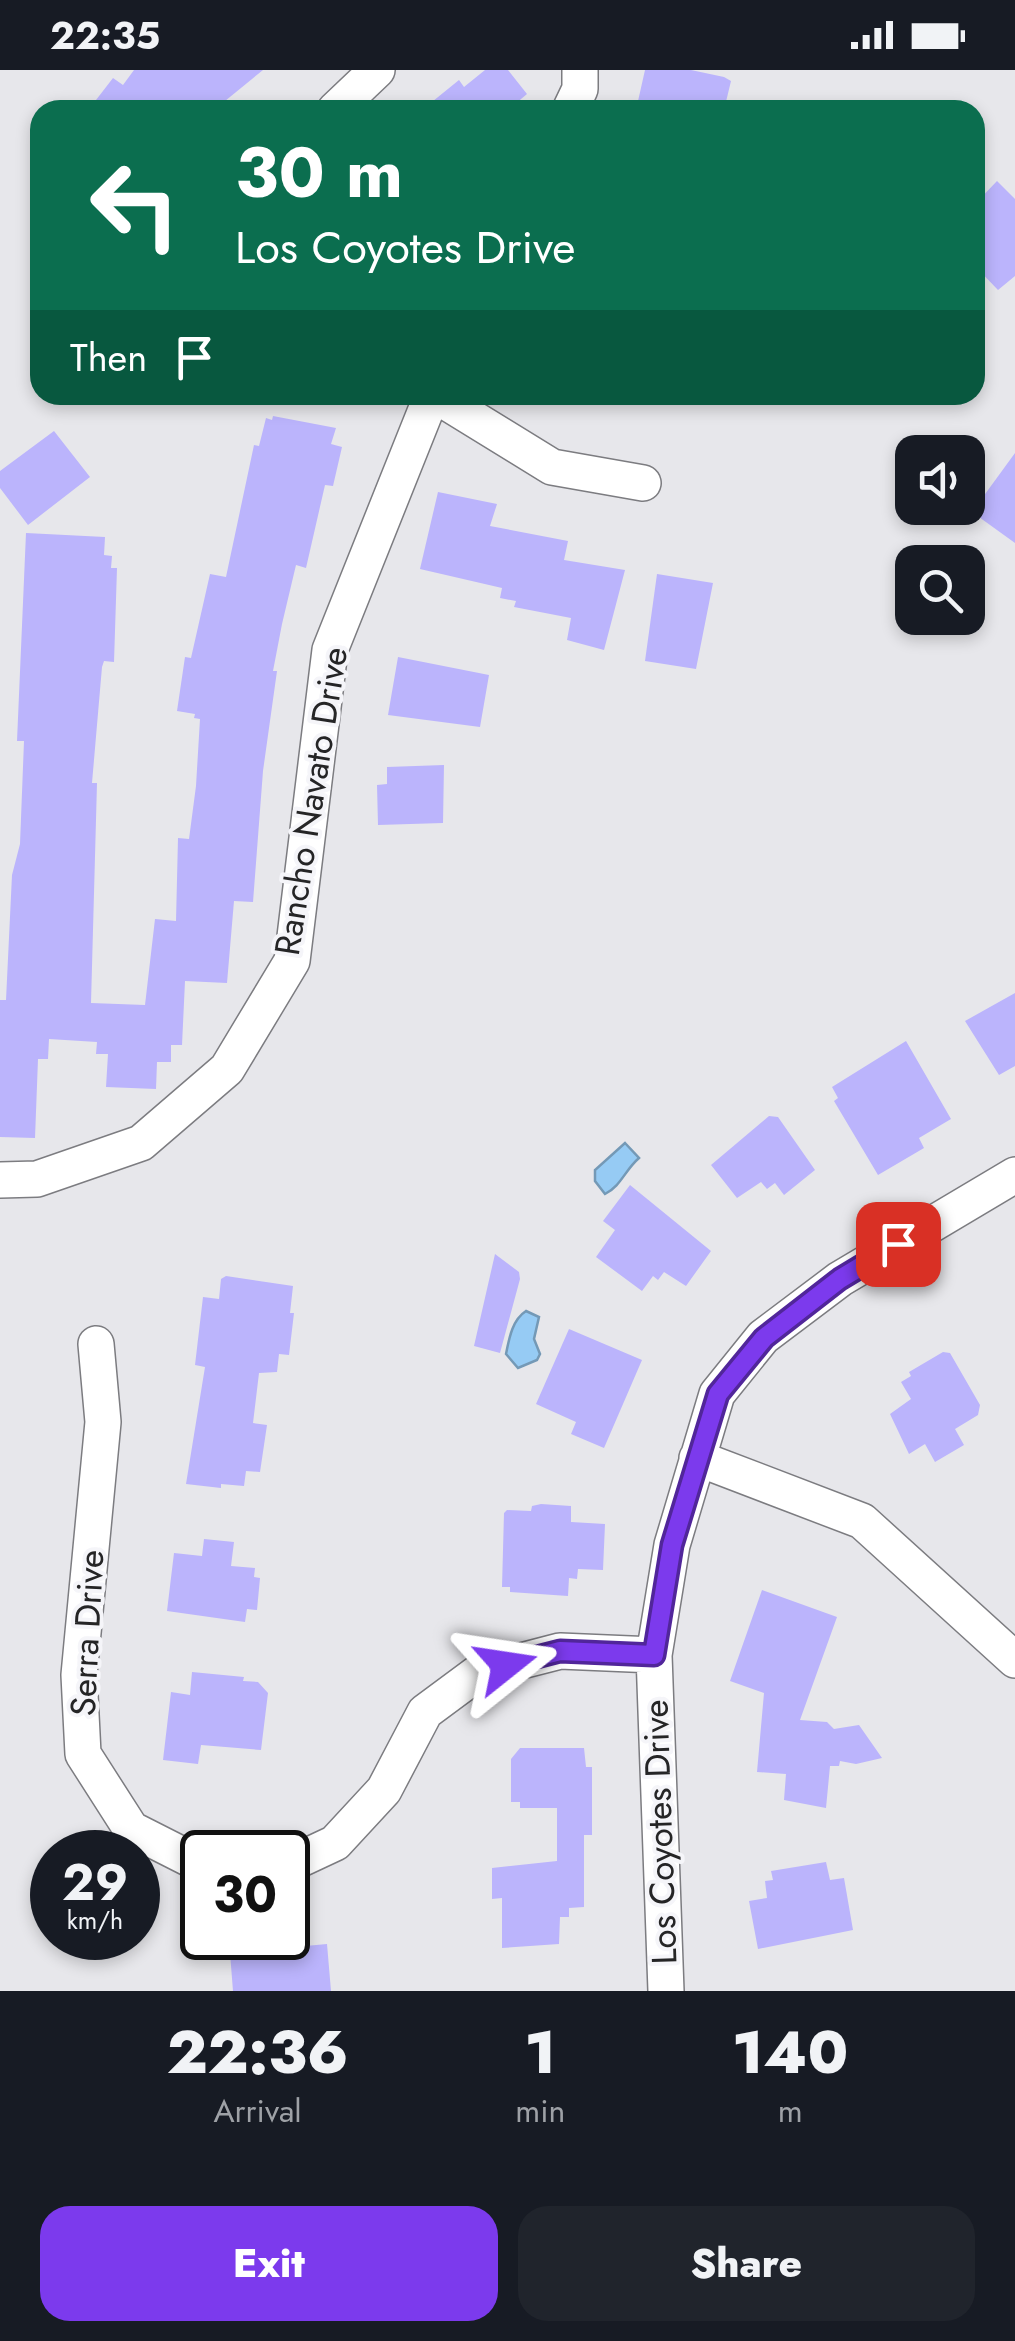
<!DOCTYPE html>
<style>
:root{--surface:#171b24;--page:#20242c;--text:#f1f3f6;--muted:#9ea1a6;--accent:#7c3aed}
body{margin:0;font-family:Jost,sans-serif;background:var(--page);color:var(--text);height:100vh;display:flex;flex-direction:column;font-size:38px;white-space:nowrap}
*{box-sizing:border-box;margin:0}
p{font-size:32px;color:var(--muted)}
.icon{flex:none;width:55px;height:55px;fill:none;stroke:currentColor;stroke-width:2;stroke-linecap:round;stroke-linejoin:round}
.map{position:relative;height:1921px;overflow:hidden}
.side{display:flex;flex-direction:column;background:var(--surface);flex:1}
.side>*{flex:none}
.banner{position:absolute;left:30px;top:30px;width:955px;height:305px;border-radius:30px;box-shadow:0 5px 15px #0003;background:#0b6e4f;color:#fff;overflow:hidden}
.fabs{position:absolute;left:895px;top:365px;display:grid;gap:20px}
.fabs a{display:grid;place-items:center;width:90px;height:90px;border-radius:20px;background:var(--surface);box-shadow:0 5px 15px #0003;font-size:50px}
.speed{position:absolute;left:30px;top:1760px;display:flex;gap:20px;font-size:50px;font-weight:700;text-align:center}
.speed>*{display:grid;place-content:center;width:130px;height:130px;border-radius:50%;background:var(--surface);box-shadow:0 5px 15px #0003;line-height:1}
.speed small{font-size:25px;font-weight:400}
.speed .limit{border:5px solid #111;border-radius:15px;background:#fff;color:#111}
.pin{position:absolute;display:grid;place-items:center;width:85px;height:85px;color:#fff;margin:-42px;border-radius:20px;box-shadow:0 5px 15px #0006}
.me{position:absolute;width:110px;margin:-55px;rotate:75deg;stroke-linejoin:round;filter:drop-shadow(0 0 8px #0008)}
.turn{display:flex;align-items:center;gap:35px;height:210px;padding:0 40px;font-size:45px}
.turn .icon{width:130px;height:130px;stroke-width:2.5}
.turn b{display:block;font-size:70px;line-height:85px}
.then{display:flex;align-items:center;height:95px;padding:0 40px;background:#0003;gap:20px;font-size:38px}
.eta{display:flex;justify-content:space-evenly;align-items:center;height:170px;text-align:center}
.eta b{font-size:60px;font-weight:800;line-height:70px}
.cta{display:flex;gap:20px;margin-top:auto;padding:20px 40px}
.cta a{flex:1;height:115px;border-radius:30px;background:var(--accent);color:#fff;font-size:40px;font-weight:800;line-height:115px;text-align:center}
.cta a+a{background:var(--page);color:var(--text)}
.status{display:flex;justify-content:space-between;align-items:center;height:70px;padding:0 50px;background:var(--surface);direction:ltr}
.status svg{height:28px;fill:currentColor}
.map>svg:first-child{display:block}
.water{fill:#96cbf4;stroke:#7499b6;stroke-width:2.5}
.building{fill:#bbb4fc}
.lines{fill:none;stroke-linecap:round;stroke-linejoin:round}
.minor-casing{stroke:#7c7c80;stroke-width:38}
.minor{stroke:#fff;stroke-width:35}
.route-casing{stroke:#51269a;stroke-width:25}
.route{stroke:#7c3aed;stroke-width:18}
.labels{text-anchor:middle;stroke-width:8;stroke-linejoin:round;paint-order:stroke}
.street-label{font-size:35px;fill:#252526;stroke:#f5f5f9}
</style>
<div class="status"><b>22:35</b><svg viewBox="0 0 49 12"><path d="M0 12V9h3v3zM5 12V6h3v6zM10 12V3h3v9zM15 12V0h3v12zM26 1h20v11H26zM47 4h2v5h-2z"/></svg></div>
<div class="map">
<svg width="1015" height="1921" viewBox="0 0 1015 1921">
<rect width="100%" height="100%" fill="#e7e7eb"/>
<!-- water -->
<path class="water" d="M625,1073L639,1088C625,1100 621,1116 605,1124L595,1111V1100Z
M526,1241L539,1247L534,1269L540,1284L537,1290L518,1298L506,1284C509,1269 512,1250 526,1241Z"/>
<!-- building -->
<path class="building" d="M134,0H263L214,40H103L96,30L113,8L123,15Z
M485,0H508L527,24L508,40H422L459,10L464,17Z
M645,0H691L724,7L731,11L724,40H636Z
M997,111L1015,129V206L998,220L975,196V134Z
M273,346L336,358L331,374L342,377L333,416L325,415L306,498L296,495L282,554L273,601H277L263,701L253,832L234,831L227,913L185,911L182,975H171V992H157L156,1019L106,1017L108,984H96L97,972L49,969L48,989H38L35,1068L0,1067V930H6L12,805L20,774L24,671H17L26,463L105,467L104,485L112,486L111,498H117L114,592L104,591L102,597L92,713H97L91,933L145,935L155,849L176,851L178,768L189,769L196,716L200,649L194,648L195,644L177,641L185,587L191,588L210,504L226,507L254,375L259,376L266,348L272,350Z
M54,361L90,407L28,455L0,418V401Z
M1015,383V473L972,442Z
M438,422L497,434L490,456L568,471L564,490L625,500L604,580L567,570L571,548L514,537L516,531L500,528L502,518L420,499Z
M657,504L713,513L696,599L645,591Z
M398,587L489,605L480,657L388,645Z
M444,695L443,753L378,755L377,715L387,714V697Z
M1015,923V996L999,1005L965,951Z
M906,971L951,1049L919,1068L924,1078L878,1105L834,1031L838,1028L832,1017Z
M769,1046L778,1047L815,1100L784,1125L775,1113L767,1119L761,1112L737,1128L711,1095Z
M630,1115L711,1181L686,1216L664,1202L658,1210L653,1206L642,1221L596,1187L615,1160L603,1151Z
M495,1184L519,1202L520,1209L500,1283L474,1276Z
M226,1206L293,1216L290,1243H294L289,1285L279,1284L277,1302L259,1303L253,1353L267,1355L260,1402L246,1401L244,1416L221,1414V1418L186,1414L205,1297L195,1295L203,1227L219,1229L221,1209Z
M569,1259L642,1290L604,1378L571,1364L576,1352L536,1334Z
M943,1282L950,1283L980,1335L978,1345L955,1359L964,1375L935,1392L925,1374L909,1384L890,1344L911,1329L901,1312L911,1306L909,1302Z
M541,1434L571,1436V1452L605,1454L603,1500L578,1499L577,1509L569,1508L568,1526L510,1522V1517H502L504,1443L507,1440L531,1441L532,1436Z
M204,1469L234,1472L231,1496L255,1498L254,1507L260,1508L257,1540L247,1539L245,1552L167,1541L174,1483L202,1486Z
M762,1520L837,1547L800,1650L827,1652L834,1659L859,1655L882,1688L856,1694L840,1691L839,1696H830L826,1738L784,1730L786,1704L757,1702L764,1623L730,1611Z
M192,1602L244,1607L243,1611L258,1612L268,1623L261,1680L201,1675L198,1694L163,1690L171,1622L190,1625Z
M520,1678H584L586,1697H592V1765H584V1837L569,1838V1847H560L559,1874L502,1878V1828L492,1829V1798L557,1791V1738H520V1732H511V1689Z
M826,1792L830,1810L844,1808L853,1860L758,1879L749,1831L767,1828L765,1811L773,1810L771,1801Z
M327,1874L331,1921H233L230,1883Z"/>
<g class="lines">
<!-- minor casing -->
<g class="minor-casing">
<path id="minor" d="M335,40L377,0
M570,40L580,19V0
M435,325L552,397L643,413
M0,1110L37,1109L141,1073L227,999L292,891L330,580L432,325
M96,1274L103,1352L79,1605L83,1684L131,1759L202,1795
M697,1388L862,1451L1015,1590
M288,1795L335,1773L384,1720L425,1642L479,1602L560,1581L654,1585
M666,1921L654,1585L672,1475L717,1324L763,1267L840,1209L1015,1105"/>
</g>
<!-- minor -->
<use href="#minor" class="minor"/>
</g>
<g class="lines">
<!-- route casing -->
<g class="route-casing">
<path id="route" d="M506,1595L560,1581L654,1585L672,1475L718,1324L764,1268L840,1209L898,1174"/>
</g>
<!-- route -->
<use href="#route" class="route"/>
</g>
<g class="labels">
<!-- street labels -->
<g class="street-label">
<text transform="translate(311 731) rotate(-81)" y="12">Rancho Navato Drive</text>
<text transform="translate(87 1563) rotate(-87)" y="12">Serra Drive</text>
<text transform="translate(660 1762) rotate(-92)" y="12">Los Coyotes Drive</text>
</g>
</g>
</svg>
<div class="fabs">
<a><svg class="icon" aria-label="sound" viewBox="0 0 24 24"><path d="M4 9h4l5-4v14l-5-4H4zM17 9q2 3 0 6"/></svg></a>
<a><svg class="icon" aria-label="search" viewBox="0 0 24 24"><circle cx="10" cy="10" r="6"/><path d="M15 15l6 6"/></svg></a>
</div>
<div class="speed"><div>29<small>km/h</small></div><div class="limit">30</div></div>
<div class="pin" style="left:898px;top:1174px;background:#d93025"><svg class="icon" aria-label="arrive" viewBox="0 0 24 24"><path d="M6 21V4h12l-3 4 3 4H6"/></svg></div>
<svg class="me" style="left:506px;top:1595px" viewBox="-20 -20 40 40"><path d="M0-17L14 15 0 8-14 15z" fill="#7c3aed" stroke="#fff" stroke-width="4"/></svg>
<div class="banner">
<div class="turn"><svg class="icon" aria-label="left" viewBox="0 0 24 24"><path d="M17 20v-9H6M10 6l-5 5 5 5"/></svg><div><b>30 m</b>Los Coyotes Drive</div></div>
<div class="then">Then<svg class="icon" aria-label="arrive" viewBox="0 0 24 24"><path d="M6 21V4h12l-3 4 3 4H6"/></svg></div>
</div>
</div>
<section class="side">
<div class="eta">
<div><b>22:36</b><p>Arrival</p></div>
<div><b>1</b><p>min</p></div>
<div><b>140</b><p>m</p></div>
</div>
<div class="cta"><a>Exit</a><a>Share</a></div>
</section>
